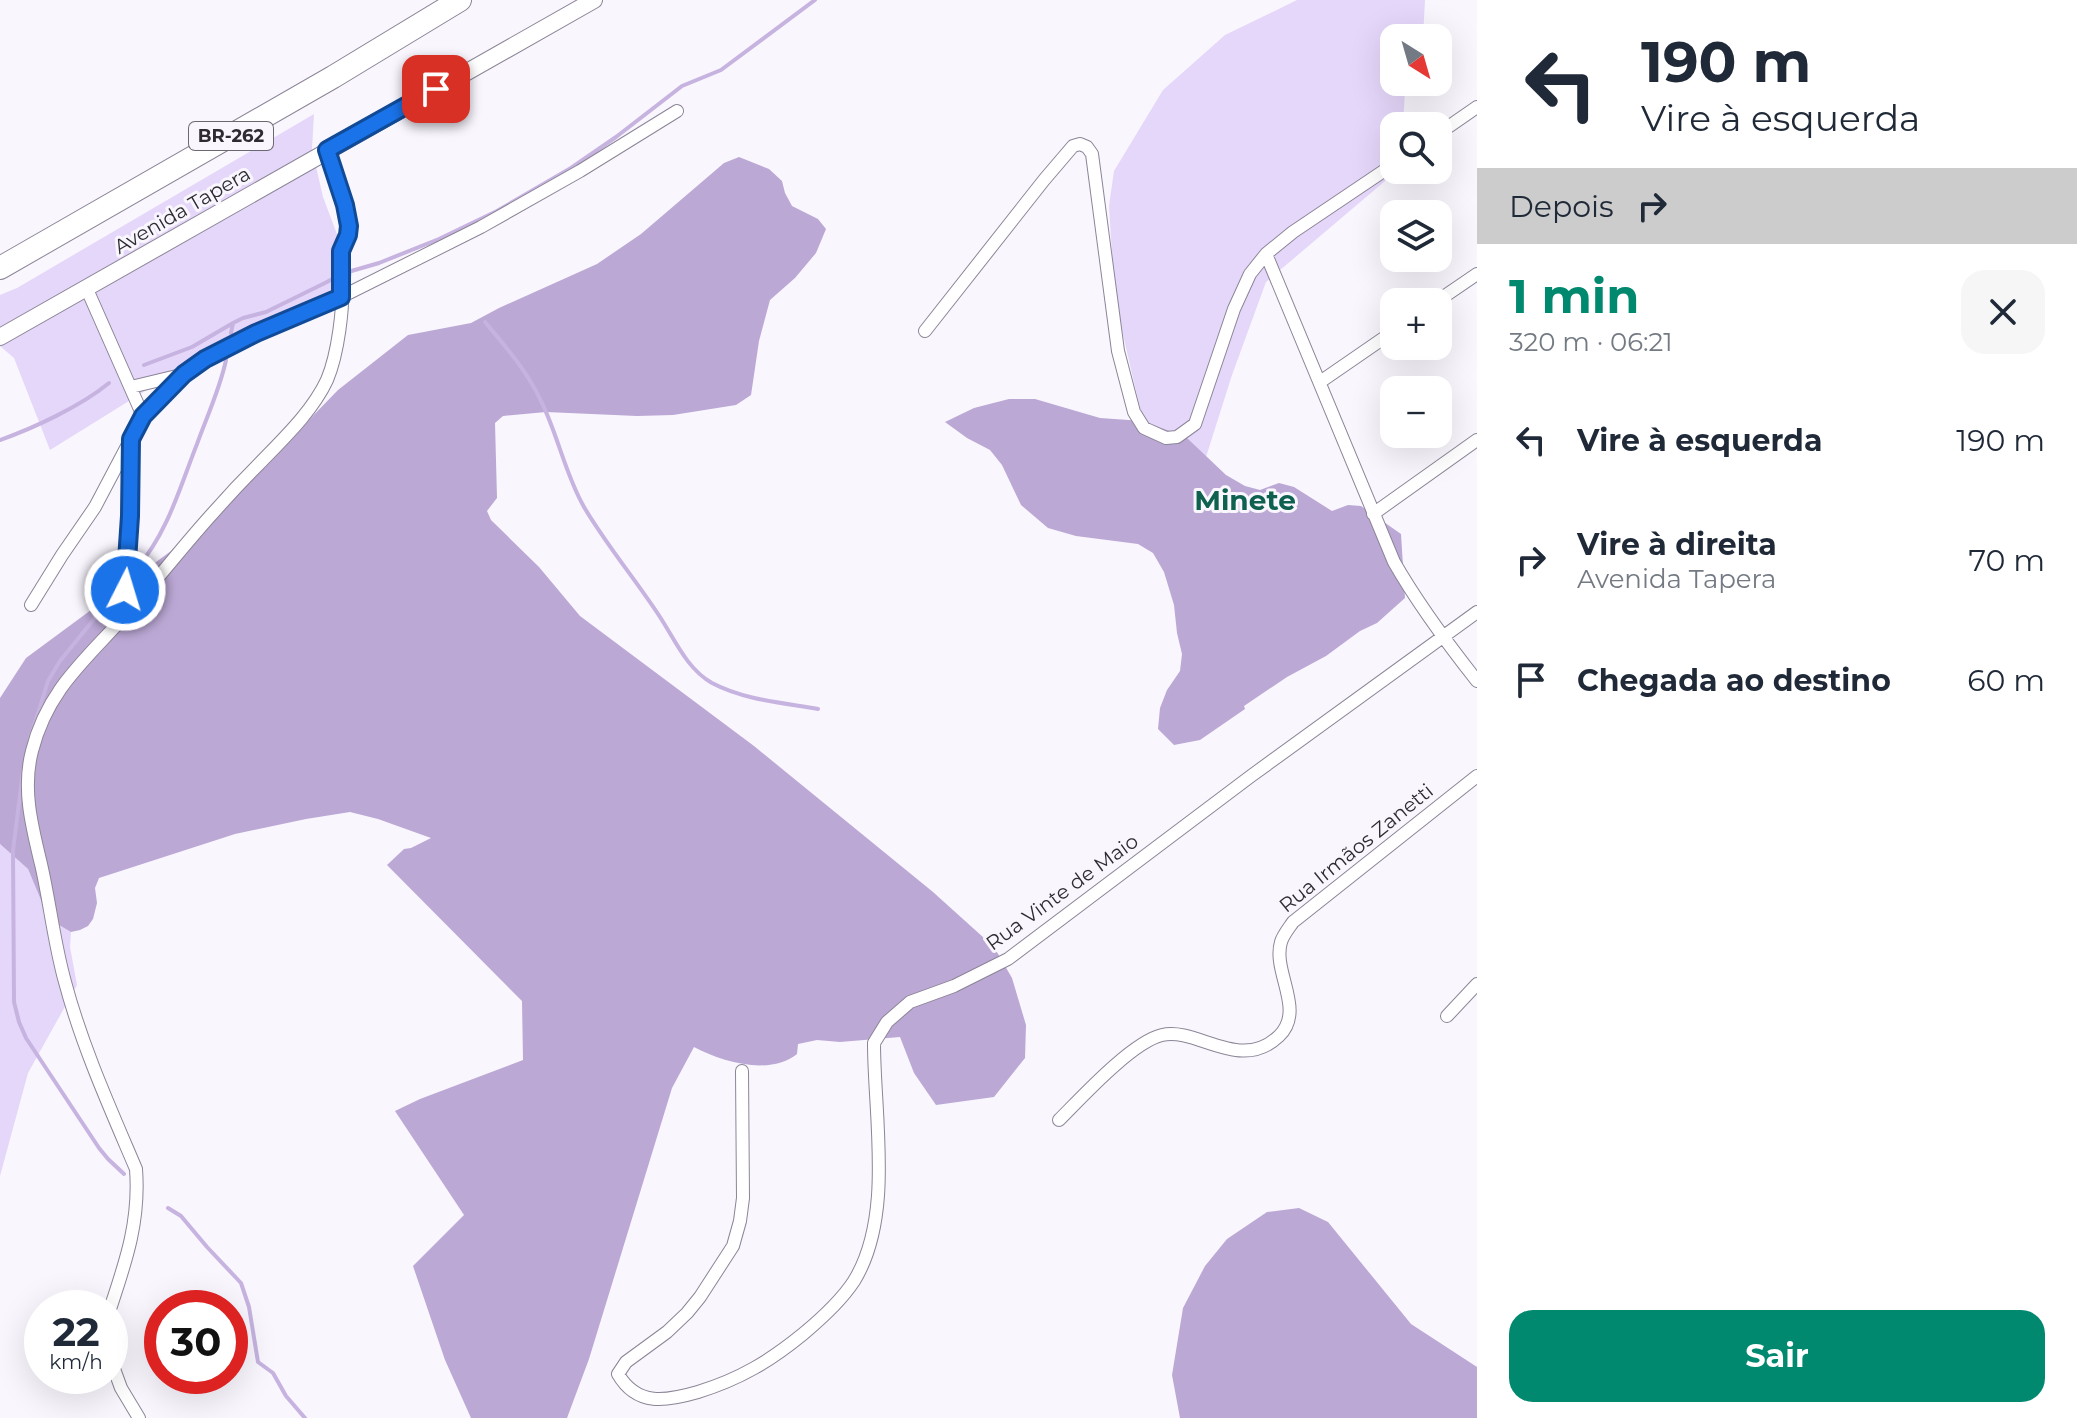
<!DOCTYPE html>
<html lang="pt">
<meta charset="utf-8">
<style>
:root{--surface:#fff;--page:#f6f6f7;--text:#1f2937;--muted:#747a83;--accent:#00896f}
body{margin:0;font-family:Montserrat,sans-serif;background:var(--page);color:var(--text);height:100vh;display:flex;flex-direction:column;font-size:30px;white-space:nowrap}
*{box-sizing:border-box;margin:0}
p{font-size:26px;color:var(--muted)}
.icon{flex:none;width:44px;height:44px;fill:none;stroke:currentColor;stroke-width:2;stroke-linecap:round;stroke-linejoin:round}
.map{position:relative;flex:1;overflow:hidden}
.drawer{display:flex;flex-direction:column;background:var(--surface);width:600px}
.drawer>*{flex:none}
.guide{background:#fff;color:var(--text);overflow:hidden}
.needle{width:52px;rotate:143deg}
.tools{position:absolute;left:1380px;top:24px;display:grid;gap:16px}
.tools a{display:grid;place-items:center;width:72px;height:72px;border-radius:16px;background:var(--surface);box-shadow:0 8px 32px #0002;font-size:40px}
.speed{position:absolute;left:24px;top:1290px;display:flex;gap:16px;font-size:40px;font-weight:700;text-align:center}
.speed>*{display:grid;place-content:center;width:104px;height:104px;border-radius:50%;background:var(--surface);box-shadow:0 8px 32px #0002;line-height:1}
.speed small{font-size:20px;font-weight:400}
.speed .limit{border:12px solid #d22;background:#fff;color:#111}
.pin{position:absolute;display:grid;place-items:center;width:68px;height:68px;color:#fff;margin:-34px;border-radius:16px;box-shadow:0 4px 12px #0006}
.me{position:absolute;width:88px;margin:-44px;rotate:5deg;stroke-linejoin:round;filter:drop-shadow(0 0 6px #0008)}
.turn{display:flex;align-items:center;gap:28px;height:168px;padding:0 32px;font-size:36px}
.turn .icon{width:104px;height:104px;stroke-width:2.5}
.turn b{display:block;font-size:56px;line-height:68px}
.then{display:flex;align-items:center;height:76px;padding:0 32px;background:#0003;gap:16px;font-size:30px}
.round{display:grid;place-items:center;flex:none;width:84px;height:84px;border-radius:24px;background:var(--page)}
.headline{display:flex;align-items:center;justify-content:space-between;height:136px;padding:0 32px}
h1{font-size:48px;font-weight:700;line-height:60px;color:var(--accent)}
.primary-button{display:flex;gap:16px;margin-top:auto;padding:16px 32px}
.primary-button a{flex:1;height:92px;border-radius:24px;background:var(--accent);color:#fff;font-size:32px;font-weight:700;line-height:92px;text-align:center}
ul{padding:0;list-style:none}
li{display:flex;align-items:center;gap:24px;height:120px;padding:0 32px}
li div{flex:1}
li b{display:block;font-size:30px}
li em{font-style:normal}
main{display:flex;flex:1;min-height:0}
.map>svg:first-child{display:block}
.green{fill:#e5d7fa}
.forest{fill:#bba8d5}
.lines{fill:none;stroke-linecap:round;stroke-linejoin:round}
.stream{stroke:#c6b3e0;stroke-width:4}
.minor-casing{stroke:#8c8597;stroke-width:14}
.tertiary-casing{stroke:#8c8597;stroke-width:18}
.trunk-casing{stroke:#8c8597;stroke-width:24}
.minor{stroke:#fff;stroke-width:12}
.tertiary{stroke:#fff;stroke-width:16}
.trunk{stroke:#fff;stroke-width:22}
.route-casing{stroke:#114b97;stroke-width:20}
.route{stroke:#1a73e8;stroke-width:14}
.labels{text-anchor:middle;stroke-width:6;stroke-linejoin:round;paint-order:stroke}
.shield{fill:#f9f6fe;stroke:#6b686f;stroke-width:2}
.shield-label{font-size:18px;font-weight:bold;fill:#2e2b32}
.street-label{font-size:20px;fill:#2e2b32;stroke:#f9f6fe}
.district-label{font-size:28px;font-weight:bold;fill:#0f614f;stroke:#f9f6fe}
</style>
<main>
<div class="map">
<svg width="1477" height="1418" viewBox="0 0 1477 1418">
<rect width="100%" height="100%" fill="#f9f6fe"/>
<!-- green -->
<path class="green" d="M1297,0H1425L1423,38H1394V82H1420L1405,90L1403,126H1394V170H1398L1266,282L1232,375L1206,457L1186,437L1143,421L1111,283L1113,269L1109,206L1114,171L1163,90L1225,35Z
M314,114L312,149L323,197L352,274L347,292L228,351L205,350L166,378L50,450L14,358L0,346V295L17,288Z
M0,844L28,869L49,918L71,932L70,947L77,985L28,1073L0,1176Z"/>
<!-- forest -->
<path class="forest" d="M739,157L769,169L782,181L785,193L792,206L818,219L826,229L816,253L795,278L770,300L759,341L751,395L736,405L673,415L637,416L546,412L503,416L495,423L497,498L487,511L491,520L539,567L580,616L754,746L933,892L994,947L1012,978L1026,1025L1025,1058L994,1097L936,1105L914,1073L900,1037L840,1042L817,1040L798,1044L797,1054C770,1076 722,1062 694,1047L672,1088L589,1359L567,1418H471L445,1360L413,1266L464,1215L395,1111L420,1099L523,1060L522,1001L387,865L404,849L411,848L431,838L378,819L350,812L306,819L235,834L99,878L95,888L97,903L93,919L88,926L80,930L71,932L49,919L28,869L0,844V698L26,658L171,551L211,510L304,425L338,390L408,335L471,323L499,308L597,264L641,234L724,163Z
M1009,399H1035L1100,418L1143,421L1186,437L1226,475L1245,486L1260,490L1279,483L1294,487L1332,511L1348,505L1361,506L1401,534L1405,598L1377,623L1360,631L1326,656L1287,677L1244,706L1245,709L1200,740L1174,745L1158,729L1160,708L1167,690L1180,671L1182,654L1177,633L1174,605L1164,572L1153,553L1138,544L1076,536L1048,528L1021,505L1002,465L990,450L967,438L945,422L974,408Z
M1299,1208L1328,1222L1411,1324L1477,1367V1418H1180L1172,1375L1183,1308L1205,1266L1227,1239L1267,1212Z"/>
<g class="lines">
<!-- stream -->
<path class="stream" d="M485,322C506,347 527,371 541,401C558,435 565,474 584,507C607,546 636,580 660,617C675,640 687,669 712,683C744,700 784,703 818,709
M231,333L233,323
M144,365L192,347L233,323L243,318L266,312L327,282L341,274L379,263L439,239L497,211L571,168L616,137L682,86L721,70L815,0
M0,440C34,428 81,406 109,383
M137,568C168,532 180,487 197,444C207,416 220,389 226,360
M30,739L48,681L60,661L116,592
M23,771L13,851L14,1002L19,1022L26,1038L99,1148L108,1159L124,1174
M168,1208L181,1216L207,1247L241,1283L249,1307L258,1362L273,1373L286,1396L305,1418"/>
<!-- minor casing -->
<g class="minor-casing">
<path id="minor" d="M1438,134L1477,107
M1266,254L1394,562C1418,604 1447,643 1477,681
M86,287L143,416
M1436,302L1477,274
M925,331L1044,180L1073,146L1080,144L1087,147L1092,154L1118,351L1134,412L1144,428L1166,438L1177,437L1195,424L1234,309L1250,274L1266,254L1293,232L1394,164
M1320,382L1394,331
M131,387L181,375
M1373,514L1477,440
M31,605L62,555L95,507L143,416L184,374L205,359L233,344L341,297L481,227L580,171L677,111
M122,620L128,561L131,442
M1447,1016L1477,984
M742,1071L743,1198L740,1221L733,1246L700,1297L687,1313L667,1332L626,1362L618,1374C637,1407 667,1401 698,1392C740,1379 770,1361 803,1334C821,1319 841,1301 854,1281C894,1216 874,1117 874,1043L887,1022L910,1002L954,986L1008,959L1251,776L1477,612
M1059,1120C1081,1098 1132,1042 1162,1035C1198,1027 1240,1073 1279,1036C1306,1010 1272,972 1281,942C1283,935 1289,928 1293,922L1477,776
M110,1309C126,1261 140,1221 136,1169C110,1108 82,1046 65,982C54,943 50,903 41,864C32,827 22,789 32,751C47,691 84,661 123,618C154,584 182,547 213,513C228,496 243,480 259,464C283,439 312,412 327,380C338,354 344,307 342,279C342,273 340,267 340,261C341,248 349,238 349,226C348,203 334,173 327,150
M110,1358L121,1388L139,1418"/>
</g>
<!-- tertiary casing -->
<g class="tertiary-casing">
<path id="tertiary" d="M0,337L594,0"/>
</g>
<!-- trunk casing -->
<g class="trunk-casing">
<path id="trunk" d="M0,268L333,77L460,0"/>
</g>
<!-- minor -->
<use href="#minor" class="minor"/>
<!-- tertiary -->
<use href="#tertiary" class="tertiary"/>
<!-- trunk -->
<use href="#trunk" class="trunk"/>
</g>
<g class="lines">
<!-- route casing -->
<g class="route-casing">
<path id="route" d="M125,590L130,516L131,439L143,416L184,374L205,359L256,333L341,297V251L348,235L349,226L345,205L327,150L436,89"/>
</g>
<!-- route -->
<use href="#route" class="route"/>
</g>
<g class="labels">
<!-- shield labels -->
<rect class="shield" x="189" y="122" width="84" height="28" rx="6"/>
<g class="shield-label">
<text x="231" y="142">BR-262</text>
</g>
<!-- street labels -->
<g class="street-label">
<text transform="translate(182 210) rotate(-30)" y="7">Avenida Tapera</text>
<text transform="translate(1356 848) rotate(-39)" y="7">Rua Irmãos Zanetti</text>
<text transform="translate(1062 892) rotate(-36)" y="7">Rua Vinte de Maio</text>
</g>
<!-- district labels -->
<g class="district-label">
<text x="1245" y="510">Minete</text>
</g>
</g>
</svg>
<div class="tools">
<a><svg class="needle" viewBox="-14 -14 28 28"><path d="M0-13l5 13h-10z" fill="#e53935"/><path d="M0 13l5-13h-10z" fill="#747a83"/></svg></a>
<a><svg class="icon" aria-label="search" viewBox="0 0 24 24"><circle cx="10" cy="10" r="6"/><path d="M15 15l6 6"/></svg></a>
<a><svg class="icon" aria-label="layers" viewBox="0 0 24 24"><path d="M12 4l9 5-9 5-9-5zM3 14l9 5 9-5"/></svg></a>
<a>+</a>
<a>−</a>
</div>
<div class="speed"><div>22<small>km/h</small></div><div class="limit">30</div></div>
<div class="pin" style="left:436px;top:89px;background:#d93025"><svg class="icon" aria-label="arrive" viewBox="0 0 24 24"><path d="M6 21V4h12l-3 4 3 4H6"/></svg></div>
<svg class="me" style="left:125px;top:590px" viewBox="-20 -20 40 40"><circle r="17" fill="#1a73e8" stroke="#fff" stroke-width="3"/><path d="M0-11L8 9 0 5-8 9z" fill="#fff"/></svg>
</div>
<section class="drawer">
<div class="guide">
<div class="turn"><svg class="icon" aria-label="left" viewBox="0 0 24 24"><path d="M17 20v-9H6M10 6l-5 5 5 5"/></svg><div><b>190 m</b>Vire à esquerda</div></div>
<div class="then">Depois<svg class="icon" aria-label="right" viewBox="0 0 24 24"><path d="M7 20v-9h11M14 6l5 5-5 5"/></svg></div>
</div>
<div class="headline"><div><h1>1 min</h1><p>320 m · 06:21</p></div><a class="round"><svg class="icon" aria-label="close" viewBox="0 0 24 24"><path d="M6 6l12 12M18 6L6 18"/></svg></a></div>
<ul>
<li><svg class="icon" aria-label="left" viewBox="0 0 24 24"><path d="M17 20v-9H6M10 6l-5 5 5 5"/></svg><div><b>Vire à esquerda</b></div><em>190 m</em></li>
<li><svg class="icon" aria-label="right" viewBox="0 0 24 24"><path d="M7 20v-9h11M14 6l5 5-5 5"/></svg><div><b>Vire à direita</b><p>Avenida Tapera</p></div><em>70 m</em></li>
<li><svg class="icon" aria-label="arrive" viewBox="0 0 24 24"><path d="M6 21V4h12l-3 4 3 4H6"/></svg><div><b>Chegada ao destino</b></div><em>60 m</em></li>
</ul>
<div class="primary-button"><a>Sair</a></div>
</section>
</main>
